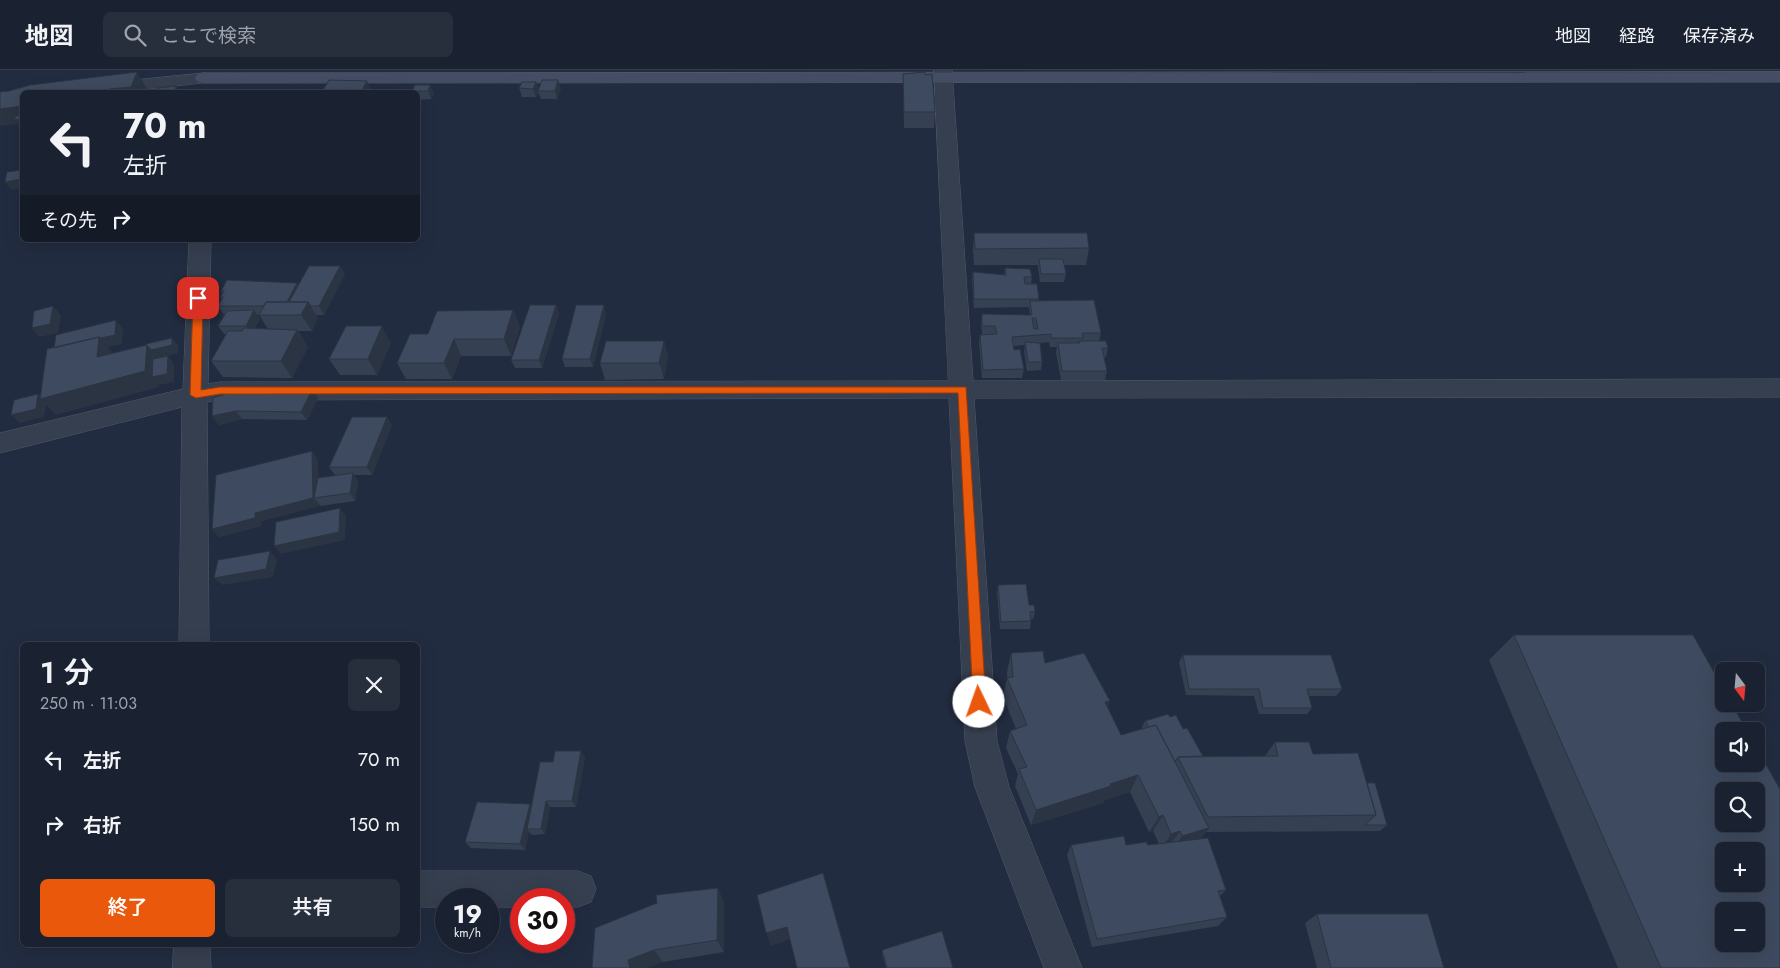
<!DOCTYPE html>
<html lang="ja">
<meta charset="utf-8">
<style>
:root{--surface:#1a2130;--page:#272e3c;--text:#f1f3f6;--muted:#9fa3ab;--line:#383e4c;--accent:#ea580c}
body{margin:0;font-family:Jost,"Noto Sans JP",sans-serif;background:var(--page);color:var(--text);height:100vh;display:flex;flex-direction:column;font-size:19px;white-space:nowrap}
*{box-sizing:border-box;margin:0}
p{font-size:16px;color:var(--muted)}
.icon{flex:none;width:28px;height:28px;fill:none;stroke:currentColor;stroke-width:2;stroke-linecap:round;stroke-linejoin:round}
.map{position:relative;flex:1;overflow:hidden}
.details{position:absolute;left:20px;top:572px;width:400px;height:305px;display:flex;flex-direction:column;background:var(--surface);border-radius:8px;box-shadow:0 5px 20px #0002,0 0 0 1px var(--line)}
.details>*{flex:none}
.banner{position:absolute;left:20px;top:20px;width:400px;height:152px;border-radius:8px;box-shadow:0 5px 20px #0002,0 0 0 1px var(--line);background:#1a2130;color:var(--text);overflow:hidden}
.needle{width:32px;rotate:164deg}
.tools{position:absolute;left:1715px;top:592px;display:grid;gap:10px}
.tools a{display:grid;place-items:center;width:50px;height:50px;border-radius:8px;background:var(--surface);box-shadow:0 5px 20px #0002,0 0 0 1px var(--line);font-size:25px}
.speed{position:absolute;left:435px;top:818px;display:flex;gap:10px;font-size:25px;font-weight:700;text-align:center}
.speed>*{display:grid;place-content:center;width:65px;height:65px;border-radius:50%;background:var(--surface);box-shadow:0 5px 20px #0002,0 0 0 1px var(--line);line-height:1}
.speed small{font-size:12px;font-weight:400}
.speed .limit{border:8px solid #d22;background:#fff;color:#111}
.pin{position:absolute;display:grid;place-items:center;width:42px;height:42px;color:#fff;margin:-21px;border-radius:10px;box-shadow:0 2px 8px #0006}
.me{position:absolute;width:55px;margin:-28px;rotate:357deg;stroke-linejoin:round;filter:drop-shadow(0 0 4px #0008)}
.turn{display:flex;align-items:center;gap:18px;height:105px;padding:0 20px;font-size:22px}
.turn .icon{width:65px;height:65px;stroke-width:2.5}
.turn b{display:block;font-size:35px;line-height:42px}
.then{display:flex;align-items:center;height:48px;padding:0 20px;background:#0003;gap:10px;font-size:19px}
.round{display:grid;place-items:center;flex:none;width:52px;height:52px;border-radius:8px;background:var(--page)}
.overview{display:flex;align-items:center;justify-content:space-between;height:85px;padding:0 20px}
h1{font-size:30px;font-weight:600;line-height:38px}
.action{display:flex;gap:10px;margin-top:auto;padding:10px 20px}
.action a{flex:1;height:58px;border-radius:8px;background:var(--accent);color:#fff;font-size:20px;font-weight:600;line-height:58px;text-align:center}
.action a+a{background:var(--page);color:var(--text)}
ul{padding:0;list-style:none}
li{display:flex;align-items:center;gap:15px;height:65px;padding:0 20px}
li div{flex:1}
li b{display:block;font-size:19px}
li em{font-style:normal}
header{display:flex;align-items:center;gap:30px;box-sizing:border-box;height:70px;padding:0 25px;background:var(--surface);border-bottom:1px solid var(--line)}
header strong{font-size:24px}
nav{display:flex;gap:28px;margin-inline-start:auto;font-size:18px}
.search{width:350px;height:45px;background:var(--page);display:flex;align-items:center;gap:12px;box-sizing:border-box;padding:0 18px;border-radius:8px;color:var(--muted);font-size:19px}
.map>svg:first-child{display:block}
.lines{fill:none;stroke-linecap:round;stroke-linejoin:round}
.street-casing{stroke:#515a6a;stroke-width:1}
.secondary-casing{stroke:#515a6a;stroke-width:1}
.street{fill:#363f4f;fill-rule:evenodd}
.secondary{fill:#444d63;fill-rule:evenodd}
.wall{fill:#354052;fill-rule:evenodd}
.shaded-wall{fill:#2b3442}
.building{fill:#3e4a5f;stroke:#2b3442;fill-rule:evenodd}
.route{fill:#ea580c;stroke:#983908}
</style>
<header>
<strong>地図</strong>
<div class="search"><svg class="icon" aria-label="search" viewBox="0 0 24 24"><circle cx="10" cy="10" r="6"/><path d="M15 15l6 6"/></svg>ここで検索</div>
<nav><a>地図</a><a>経路</a><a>保存済み</a></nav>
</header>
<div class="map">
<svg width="1780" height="898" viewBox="0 0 1780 898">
<rect width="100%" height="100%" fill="#222c40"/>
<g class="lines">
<!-- street casing -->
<g class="street-casing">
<path id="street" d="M934,0H952L973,311L1780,309V327L974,328L997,671L1009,717L1082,898H1044L975,717L965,671L949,328L220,330L207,332L209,575H179L182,337L0,383V363L183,319L189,170H211L208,314L220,312L948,311Z
M204,3L210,4L213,8L210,12L122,22H67L69,18L76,16Z
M418,801H578L591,806L596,819L591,832L578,837H564V829H521V837H489V829H446V837H418Z
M174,875H210L211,898H173Z"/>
</g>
<!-- secondary casing -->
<g class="secondary-casing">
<path id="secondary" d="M1780,2V12L204,13L198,12L195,8L198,4L204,3Z"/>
</g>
<!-- street -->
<use href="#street" class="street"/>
<!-- secondary -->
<use href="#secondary" class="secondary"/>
</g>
<!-- wall -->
<path class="wall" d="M903,4L935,42L934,58H904Z
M536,12L539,19L561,18L557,29H541L538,22L536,27H522L519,18Z
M430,15L434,24L431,29L418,30V22H413L412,21Z
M974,163L1089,178L1086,195H1064L1066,204L1064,212H1040L1038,198V195H974L973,180Z
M1005,198L1032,207L1031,214L1039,229V231L1101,263L1099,271L1108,278L1106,287H1104L1107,301L1105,310H1061L1056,282L1057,277H1050L1049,272L1040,273L1042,292L1041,300L1027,301L1024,281L1025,275L1014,276V280L1024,299L1022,308H982L979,273L980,265L982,264L981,253L982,244L1030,245L1029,237L974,238L972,210L973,202L1004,205Z
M345,204L324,245H316L318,248L312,261H298L308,277L292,308L223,307L211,291L226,264H224L218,256L224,245L218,236L222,230L220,227L222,224L221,221L299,215ZM257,245H259L268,259L255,258L260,249Z
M556,235L559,244L542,298H515L511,290Z
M513,240L520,257L511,286H461L452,309H406L397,293L428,264Z
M606,244L593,297H565L562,289Z
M664,271L668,287L664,309L605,310L600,293Z
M391,273L377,305H340L329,289Z
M312,320L318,328L307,350L242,349L219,355L212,346Z
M392,355L372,405H354L358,411L355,431L320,436L319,434V436L261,451V456L219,467L212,459L312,381L318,390V408L338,405H335L329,397Z
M998,515L1029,535L1035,541L1033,549H1031V551L1030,559H1000L997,522Z
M1514,565L1780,898H1618L1489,590Z
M1011,583L1045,593L1110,631L1108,637L1121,665L1143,659L1142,657L1145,651L1170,647L1183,659L1203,686H1265L1275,672L1313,684L1367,713L1387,755L1380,761L1206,762L1201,768L1226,820L1220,826L1227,847L1218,856L1092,877L1067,785L1071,775H1148L1159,774L1153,761L1149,762L1130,722L1105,730L1103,733L1031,755L1015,716L1018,704L1006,678L1010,661L1016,659L1003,627L1007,608V602Z
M1183,585L1342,619L1336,626H1309L1312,638L1307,644H1259L1254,626L1186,625L1179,592Z
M585,687L576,737H550L545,764L532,765L529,762L525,780L471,778L465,772L532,736L553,692Z
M724,832V882L663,892L592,898Z
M1317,844L1444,898H1317L1305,853Z
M882,880L953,898H886L882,884Z"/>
<!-- shaded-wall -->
<path class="shaded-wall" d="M137,2L147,19L146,22H107L109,19Z
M558,10L561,18L557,29L555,21Z
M367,11L371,20L369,22H361Z
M536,12L539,20L536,27L533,19Z
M430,15L434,24L431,29L428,21Z
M176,16L180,22H175Z
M22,36V59H20L17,54L0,56V39Z
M22,109V118L12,120L5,112Z
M340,196L345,204L324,245L319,236Z
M297,213L303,221L295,236L286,233Z
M308,232L318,248L312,261L301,245Z
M556,235L559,244L542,298L539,290Z
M604,235L606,244L593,297L590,289Z
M53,236L61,245L58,263L39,267L32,258Z
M254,240L260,249L251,264L246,256Z
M513,240L520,257L511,286L504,269Z
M116,250L123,259L122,274L108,277L113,283L97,287L99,267Z
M382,256L391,273L377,305L368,289Z
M297,260L308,277L292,308L281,291Z
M172,268L178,276V283L168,286L174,294V312L159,315V317L56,345L46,335L44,347L20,353L11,345L38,324L43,328L147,275Z
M454,269L461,286L452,309L444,293Z
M664,271L668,287L664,309L659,293Z
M312,320L318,328L307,350L301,342Z
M236,341L242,349L219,355L212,346Z
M387,347L392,355L372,405L367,397Z
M312,381L318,390L319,427L314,428L319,434V436L261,451V456L219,467L212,459L255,443Z
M353,403L358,411L355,431L350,423Z
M340,438L346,446L345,470L281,484L274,476Z
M270,481L277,489L273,507L222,515L214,508Z
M1110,631L1103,650L1105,632Z
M581,681L585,687L576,737L572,731Z
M1138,705L1130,722L1105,730L1103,733L1031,755L1036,740Z
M546,731L550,737L545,764L541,759Z
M530,734L535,740L527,759L529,762L525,780L520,774Z
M1163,745L1153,761L1149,762L1159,747Z
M1209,758L1197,774L1172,782L1182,766Z
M1180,761L1169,776L1161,779L1171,764Z
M718,818L724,832V882L717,870Z
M787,857L791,869L771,876L766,863Z
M654,880L663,892L648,898H630L628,890Z"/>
<!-- building -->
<path class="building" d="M137,2L131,17L109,19L107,22H22V36L0,39V22L9,21L30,15Z
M925,2V5L932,4L935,42H904L903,4Z
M329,10L367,11L361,22H322Z
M542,10H558L555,21H538Z
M522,12H536L533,19L519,18Z
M415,15H430L428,21H412Z
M176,16L175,22H156H157L158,18Z
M22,45V49L14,50L16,46Z
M22,100V109L5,112L7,102Z
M974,163H1087L1089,178L975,179Z
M1039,189H1063L1066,204H1041Z
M309,196H340L319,236H311L308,232H289Z
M1005,198L1030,199L1032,207H1024L1025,214H1037L1039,229H974L973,202L1006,205Z
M227,210L297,213L287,232H266L264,236H218L223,227H220L224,221H221Z
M1094,230L1101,263H1082L1083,268H1051V264L1012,267L1014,280L1020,279L1024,299L983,300L980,265L997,264L995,256H982V244L1032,245L1030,231ZM1032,248H1036L1038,259H1034Z
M266,232H308L301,245H259Z
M530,235H556L539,290H511Z
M576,235H604L590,289H562Z
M53,236L50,254L32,258L34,241Z
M254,240L246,256H218L227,241Z
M513,240L504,269H454L444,293H397L410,264H428L437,241Z
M116,250L115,265L101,268L99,267L54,278L56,265Z
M346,256H382L368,289H329Z
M244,258L297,260L281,291H211L228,261H242Z
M99,267L97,287L147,275L145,301L40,329L47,279Z
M172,268V275L151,280L147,275L146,276V274Z
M606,271H664L659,293H600Z
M1079,271H1106L1108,278H1102L1107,301H1062L1058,273H1080Z
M1025,272L1040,273L1042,292H1028Z
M168,286L167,304L152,307L153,289Z
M312,320L301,342L236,341L212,346L213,328L235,321Z
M38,324L36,339L11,345L14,330Z
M352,347H387L367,397H329Z
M312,381L313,428L255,443V448L212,459L216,405Z
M353,403L350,423L314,428L318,408Z
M340,438L339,462L274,476L276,452Z
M270,481L266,499L214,508L218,490Z
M1026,514L1029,535H1034L1035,541L1030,542L1031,551L1001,552L998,515Z
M1514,565H1693L1724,620V634H1732L1747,661H1724V694H1756V677L1780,719V898H1661ZM1724,721H1756V754H1724ZM1724,781H1756V814H1724ZM1724,841H1756V874H1724Z
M1043,581L1045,593L1084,583L1110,631L1105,632L1121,665L1156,655L1209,758L1182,766L1180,761L1171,764L1163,745L1159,747L1138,705L1110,714L1111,716L1036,740L1019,699L1027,697L1010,661L1027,655L1007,608L1013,607L1011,583Z
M1183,585H1331L1342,619H1307L1312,638H1263L1259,619H1189Z
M1168,644L1170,647L1176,645L1183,659L1187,658L1203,686L1178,687L1175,692L1156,655L1149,657L1145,651Z
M1275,672H1309L1313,684L1358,683L1376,745L1208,747L1178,687L1278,686Z
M555,681H581L572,731H546L541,759H527L540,692H553Z
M1367,713H1375L1387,755H1365L1376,745Z
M477,732L530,734L520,774L465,772Z
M1124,766L1126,775L1146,772L1148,775L1208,768L1226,820L1218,821L1227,847L1097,869L1071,775Z
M823,803L850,898H797L787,857L766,863L757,825Z
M718,818L717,870L654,880L628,890L630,898H592L595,858L657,833L656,825Z
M1317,844H1428L1444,898H1331Z
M942,861L953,898H887L882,880Z"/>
<!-- route -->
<path class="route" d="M198,225L203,228L201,320L220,317H966L986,632L984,636L979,638L975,636L973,632L958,323L220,324L196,328L190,325L193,228Z"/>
</svg>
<div class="tools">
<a><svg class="needle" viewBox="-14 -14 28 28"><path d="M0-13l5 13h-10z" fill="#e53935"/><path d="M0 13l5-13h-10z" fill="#9fa3ab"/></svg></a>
<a><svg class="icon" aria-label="sound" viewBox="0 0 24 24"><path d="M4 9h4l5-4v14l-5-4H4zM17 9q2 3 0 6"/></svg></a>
<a><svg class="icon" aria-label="search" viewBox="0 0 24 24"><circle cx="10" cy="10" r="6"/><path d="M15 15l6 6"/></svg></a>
<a>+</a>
<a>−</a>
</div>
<div class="speed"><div>19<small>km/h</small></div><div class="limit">30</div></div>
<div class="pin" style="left:198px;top:228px;background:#d93025"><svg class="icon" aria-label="arrive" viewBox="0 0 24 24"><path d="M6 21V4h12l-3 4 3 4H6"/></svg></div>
<svg class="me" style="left:979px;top:632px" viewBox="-20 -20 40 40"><circle r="19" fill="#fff"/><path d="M0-13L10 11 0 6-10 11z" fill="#ea580c"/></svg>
<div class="banner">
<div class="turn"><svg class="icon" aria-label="left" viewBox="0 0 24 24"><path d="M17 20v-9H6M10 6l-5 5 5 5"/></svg><div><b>70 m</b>左折</div></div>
<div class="then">その先<svg class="icon" aria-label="right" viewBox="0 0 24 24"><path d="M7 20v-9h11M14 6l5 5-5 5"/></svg></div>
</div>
<section class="details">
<div class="overview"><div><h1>1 分</h1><p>250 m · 11:03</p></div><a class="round"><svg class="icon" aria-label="close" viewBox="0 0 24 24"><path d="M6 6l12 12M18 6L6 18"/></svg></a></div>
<ul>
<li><svg class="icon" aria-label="left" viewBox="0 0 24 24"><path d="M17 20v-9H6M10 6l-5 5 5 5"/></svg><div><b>左折</b></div><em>70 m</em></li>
<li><svg class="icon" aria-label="right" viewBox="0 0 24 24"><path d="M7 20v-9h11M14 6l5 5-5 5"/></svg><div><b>右折</b></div><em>150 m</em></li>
</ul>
<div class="action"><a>終了</a><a>共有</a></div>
</section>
</div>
